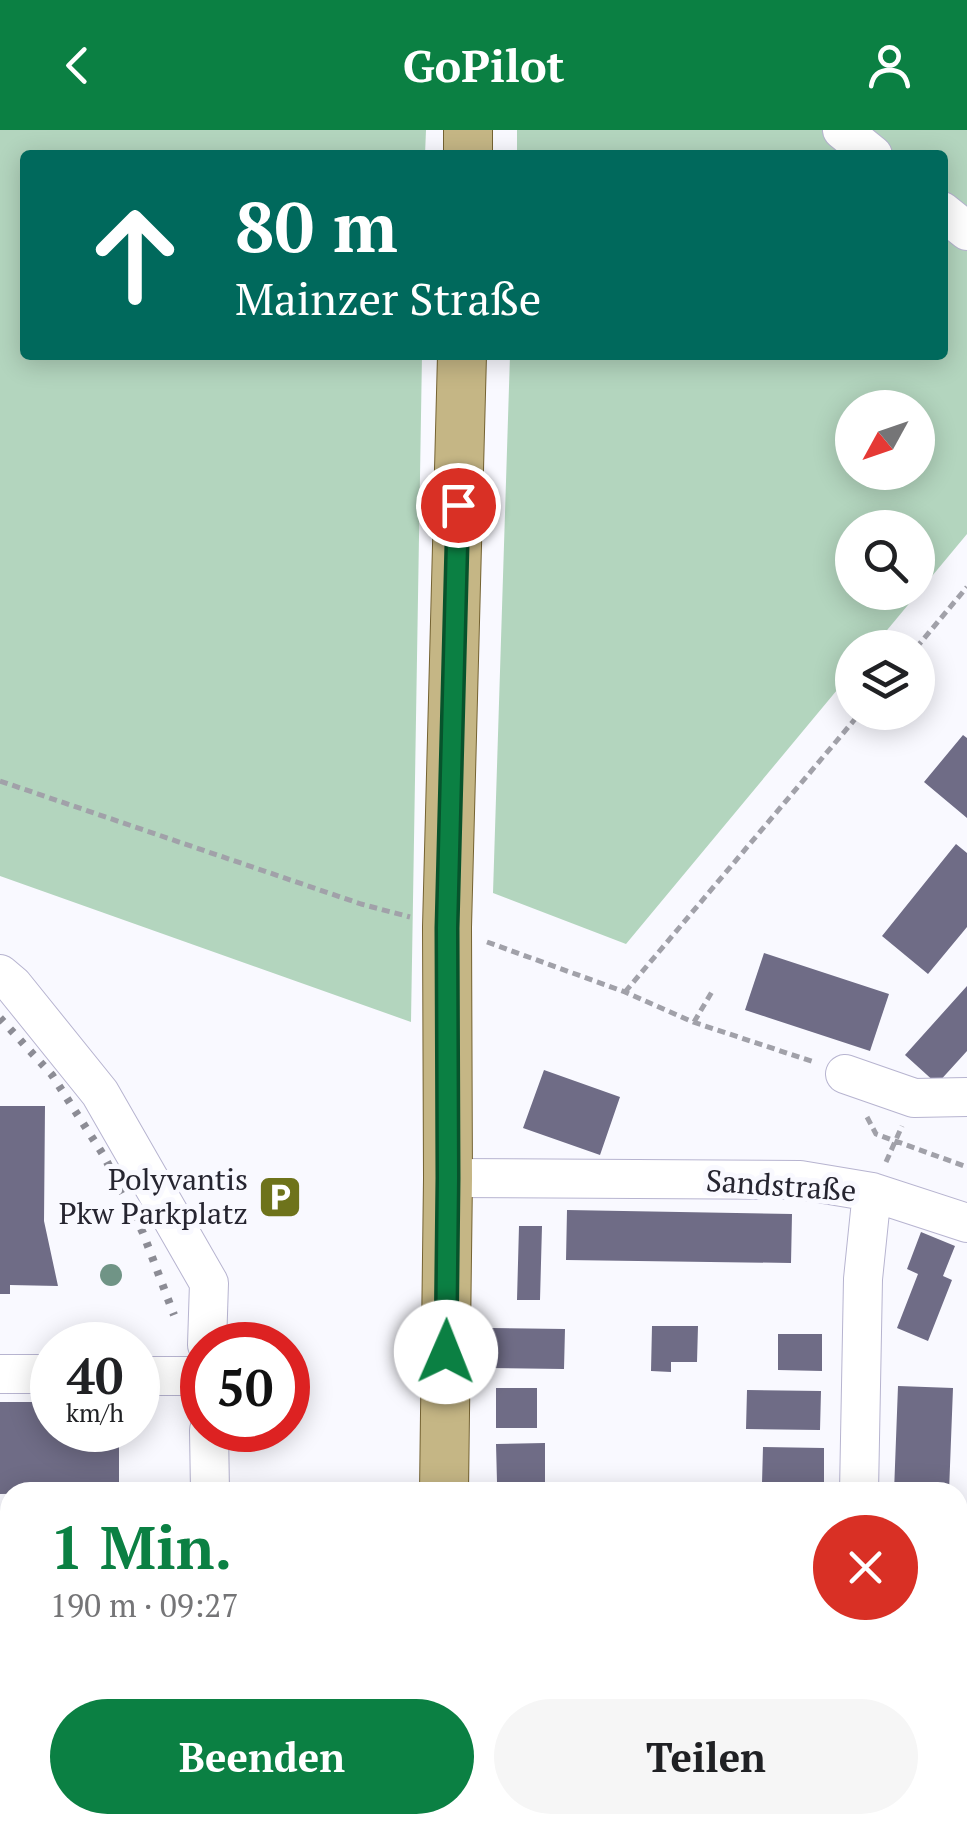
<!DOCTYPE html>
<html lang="de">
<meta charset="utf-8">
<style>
:root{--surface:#fff;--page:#f6f6f6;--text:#202124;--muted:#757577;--accent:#0b8043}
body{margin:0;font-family:"PT Serif",serif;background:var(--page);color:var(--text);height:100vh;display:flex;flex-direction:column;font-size:38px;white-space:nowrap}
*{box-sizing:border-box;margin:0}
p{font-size:32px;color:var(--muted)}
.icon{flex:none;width:55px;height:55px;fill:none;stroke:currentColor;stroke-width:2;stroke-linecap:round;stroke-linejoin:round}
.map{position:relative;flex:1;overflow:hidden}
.side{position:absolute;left:0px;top:1352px;width:968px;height:352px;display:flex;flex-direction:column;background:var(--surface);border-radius:30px 30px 0 0;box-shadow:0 5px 25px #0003}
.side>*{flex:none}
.top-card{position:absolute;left:20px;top:20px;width:928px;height:210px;border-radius:10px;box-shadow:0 5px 25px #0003;background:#00695c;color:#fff;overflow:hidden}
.needle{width:65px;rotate:230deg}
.tools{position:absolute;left:835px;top:260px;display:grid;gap:20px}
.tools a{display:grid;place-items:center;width:100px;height:100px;border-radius:50%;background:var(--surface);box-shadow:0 5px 25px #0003;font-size:50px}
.speed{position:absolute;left:30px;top:1192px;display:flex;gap:20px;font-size:50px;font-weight:700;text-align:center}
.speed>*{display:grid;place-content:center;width:130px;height:130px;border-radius:50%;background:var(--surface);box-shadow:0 5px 25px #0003;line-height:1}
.speed small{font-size:25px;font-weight:400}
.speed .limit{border:15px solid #d22;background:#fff;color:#111}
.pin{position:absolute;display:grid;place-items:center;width:85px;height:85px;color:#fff;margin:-42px;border:5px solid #fff;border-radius:50%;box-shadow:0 2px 10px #0007}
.me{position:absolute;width:110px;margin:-55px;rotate:1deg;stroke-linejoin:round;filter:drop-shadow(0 0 8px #0008)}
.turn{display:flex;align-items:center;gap:35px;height:210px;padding:0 50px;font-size:45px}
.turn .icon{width:130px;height:130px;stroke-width:2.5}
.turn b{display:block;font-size:70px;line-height:85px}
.round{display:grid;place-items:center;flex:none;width:105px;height:105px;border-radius:52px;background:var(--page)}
.overview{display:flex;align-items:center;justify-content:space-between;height:170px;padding:0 50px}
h1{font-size:60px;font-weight:700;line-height:75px;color:var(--accent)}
.cta{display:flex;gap:20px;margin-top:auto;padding:20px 50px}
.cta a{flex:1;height:115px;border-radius:60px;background:var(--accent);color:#fff;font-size:40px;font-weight:700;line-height:115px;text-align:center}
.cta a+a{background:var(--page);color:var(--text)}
header{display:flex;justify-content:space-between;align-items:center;height:130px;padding:0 50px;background:var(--accent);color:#fff;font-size:45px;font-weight:700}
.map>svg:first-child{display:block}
.green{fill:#b3d5be;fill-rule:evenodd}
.building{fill:#6f6c86}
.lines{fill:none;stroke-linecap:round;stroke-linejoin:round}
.minor-casing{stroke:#b7b4d0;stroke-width:40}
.major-casing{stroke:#756332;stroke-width:50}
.path{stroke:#a1a1a9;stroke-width:5;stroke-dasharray:8 5;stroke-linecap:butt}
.minor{stroke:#fff;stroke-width:38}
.major{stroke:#c5b685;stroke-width:48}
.rail{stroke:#8c8c95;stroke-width:8;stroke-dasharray:5 10;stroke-linecap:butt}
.tree{fill:#709486}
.route-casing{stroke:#07532c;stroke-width:25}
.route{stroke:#0b8043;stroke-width:18}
.labels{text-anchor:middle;stroke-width:10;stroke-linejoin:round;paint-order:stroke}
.poi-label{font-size:30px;fill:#262530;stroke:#f9f9ff;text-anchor:end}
.street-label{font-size:30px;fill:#262530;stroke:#f9f9ff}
</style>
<header><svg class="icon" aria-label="back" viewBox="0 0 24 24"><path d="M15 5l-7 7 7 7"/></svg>GoPilot<svg class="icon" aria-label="person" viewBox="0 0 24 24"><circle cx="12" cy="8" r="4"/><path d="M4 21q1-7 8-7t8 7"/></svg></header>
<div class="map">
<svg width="967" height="1703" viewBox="0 0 967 1703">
<rect width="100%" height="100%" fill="#f9f9ff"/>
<!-- green -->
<path class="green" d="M0,0H426L425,25H25V225H422L411,892L0,746Z
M517,0H967V404L873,517L852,518V542L626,814L493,763L510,225H942V25H517ZM852,278H918V342H852ZM852,398H918V462H852Z"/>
<!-- building -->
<path class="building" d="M963,605L967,608V688L924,652Z
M956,714L967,723V797L928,844L882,806Z
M764,823L889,864L870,921L745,880Z
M967,856V921L937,954L905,925Z
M544,940L620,967L600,1025L523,998Z
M0,976H45L44,1091L58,1156L10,1155V1164H0Z
M567,1080L792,1084L791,1133L566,1130Z
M519,1096H542L540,1170H517Z
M921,1102L955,1116L943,1146L952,1150L928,1211L897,1198L918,1144L907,1139Z
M652,1196H698L697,1232H671V1242L651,1241Z
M492,1198L565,1199L564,1239L491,1238Z
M778,1204H822V1241L778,1240Z
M898,1256L953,1258L949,1362H894Z
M496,1258H537V1298H496Z
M747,1260L821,1261L820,1300L746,1299Z
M0,1272H52V1300H119V1362L0,1364Z
M545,1313V1352H497L496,1314Z
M763,1317L824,1318V1353H762Z
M958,1589H965L963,1634H958Z
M958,1681L967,1682V1703H891V1695H958Z
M549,1695H608V1703H549Z
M750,1695H809V1703H750Z"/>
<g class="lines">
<!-- minor casing -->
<g class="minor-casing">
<path id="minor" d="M842,0L873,25
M942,81L967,101
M0,844L13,855L100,963L209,1153L207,1215
M845,944L914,968L967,967
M448,1048L800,1050L872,1062L967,1093
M0,1244H52
M138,1246H202
M209,1300L210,1362
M859,1362L863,1149L872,1062
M958,1396H967
M211,1695V1703
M851,1703V1695"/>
</g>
<!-- major casing -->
<g class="major-casing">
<path id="major" d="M468,25V0
M444,1362L448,1048L447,797L462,225
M439,1703V1695"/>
</g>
<!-- path -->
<path class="path" d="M916,518L967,457
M0,651L361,774L410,787
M487,812L625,862L693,892L814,932
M625,862L861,582
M694,892L713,860
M867,987L876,1004L967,1037
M886,1032L902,996"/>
<!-- minor -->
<use href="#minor" class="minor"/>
<!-- major -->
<use href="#major" class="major"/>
<!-- rail -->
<path class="rail" d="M0,888L52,945L104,1026L143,1103L174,1185"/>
</g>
<!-- trees -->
<circle class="tree" cx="111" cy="1145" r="11"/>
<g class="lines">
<!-- route casing -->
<g class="route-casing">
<path id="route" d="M446,1222L448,1048L447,798L458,375"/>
</g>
<!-- route -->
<use href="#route" class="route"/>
</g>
<!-- icons -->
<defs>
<g id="parking-square" transform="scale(2.25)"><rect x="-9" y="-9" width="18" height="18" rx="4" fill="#6e731b" stroke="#f9f9ff"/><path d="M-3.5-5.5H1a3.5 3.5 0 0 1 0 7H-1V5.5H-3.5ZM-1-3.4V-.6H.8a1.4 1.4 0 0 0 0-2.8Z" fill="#fff"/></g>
</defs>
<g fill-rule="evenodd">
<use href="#parking-square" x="280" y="1067"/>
</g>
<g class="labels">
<!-- poi labels -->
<g class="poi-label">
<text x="248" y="1060">Polyvantis<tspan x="248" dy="34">Pkw Parkplatz</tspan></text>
</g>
<!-- street labels -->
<g class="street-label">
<text transform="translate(781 1056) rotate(4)" y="10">Sandstraße</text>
</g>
</g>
</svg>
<div class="tools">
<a><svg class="needle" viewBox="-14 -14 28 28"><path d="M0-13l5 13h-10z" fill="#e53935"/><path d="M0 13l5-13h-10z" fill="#757577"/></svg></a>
<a><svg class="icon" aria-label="search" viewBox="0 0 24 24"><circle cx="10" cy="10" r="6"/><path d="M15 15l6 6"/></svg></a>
<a><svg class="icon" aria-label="layers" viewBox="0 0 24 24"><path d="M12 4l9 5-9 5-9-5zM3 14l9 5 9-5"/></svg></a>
</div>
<div class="speed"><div>40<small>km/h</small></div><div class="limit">50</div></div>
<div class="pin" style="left:458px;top:375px;background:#d93025"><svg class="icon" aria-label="arrive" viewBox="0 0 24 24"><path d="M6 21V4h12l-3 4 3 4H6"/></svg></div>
<svg class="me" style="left:446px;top:1222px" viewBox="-20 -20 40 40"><circle r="19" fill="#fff"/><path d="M0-13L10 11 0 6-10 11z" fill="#0b8043"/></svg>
<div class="top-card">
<div class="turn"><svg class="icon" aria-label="ahead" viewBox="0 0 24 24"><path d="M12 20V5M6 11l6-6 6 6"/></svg><div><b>80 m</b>Mainzer Straße</div></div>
</div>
<section class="side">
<div class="overview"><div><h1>1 Min.</h1><p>190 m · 09:27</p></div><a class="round" style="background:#d93025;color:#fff"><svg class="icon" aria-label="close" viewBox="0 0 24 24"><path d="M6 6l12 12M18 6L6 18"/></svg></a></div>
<div class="cta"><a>Beenden</a><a>Teilen</a></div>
</section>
</div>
